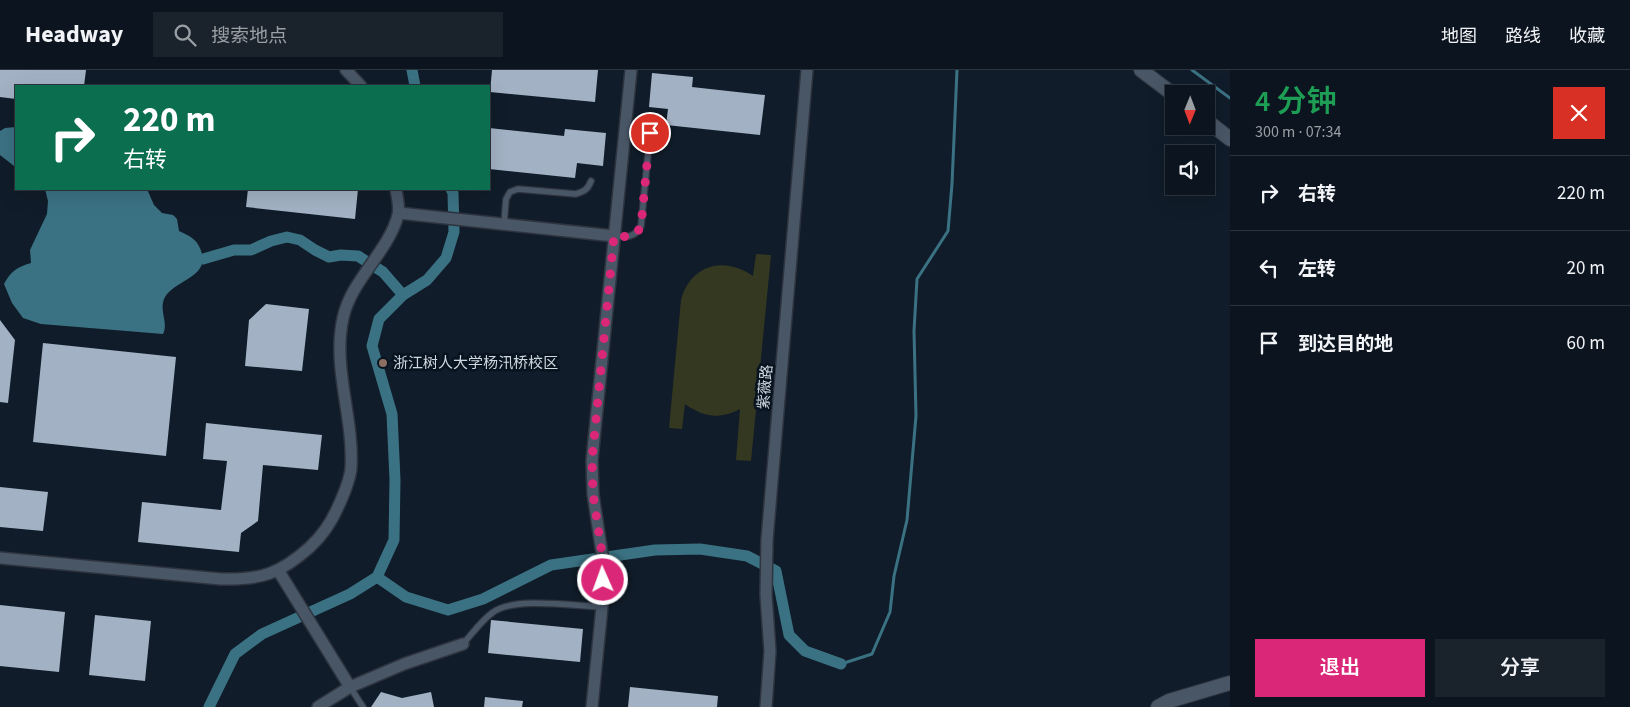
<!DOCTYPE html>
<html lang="zh">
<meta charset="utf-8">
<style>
:root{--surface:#0c151f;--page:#1a222c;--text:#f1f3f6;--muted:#9a9fa4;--line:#2c343d;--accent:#db2777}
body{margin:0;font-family:"Source Sans 3","Noto Sans SC",sans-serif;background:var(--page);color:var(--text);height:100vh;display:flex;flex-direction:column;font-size:19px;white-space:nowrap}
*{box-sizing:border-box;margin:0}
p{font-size:16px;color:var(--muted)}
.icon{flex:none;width:28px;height:28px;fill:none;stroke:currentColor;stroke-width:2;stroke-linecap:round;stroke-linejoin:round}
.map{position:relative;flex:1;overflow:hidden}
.details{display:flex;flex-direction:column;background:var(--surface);width:400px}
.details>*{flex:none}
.banner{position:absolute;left:15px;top:15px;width:475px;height:105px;border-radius:0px;box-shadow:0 5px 20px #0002,0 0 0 1px var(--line);background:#0b6e4f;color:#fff;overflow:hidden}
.needle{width:32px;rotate:181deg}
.fabs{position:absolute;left:1165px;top:15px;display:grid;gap:10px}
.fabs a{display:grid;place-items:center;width:50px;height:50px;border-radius:0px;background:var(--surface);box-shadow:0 5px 20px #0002,0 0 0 1px var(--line);font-size:25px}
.pin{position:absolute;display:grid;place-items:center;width:42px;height:42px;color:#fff;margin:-21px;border:2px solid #fff;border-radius:50%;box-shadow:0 1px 5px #0007}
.me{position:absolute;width:55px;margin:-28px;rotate:358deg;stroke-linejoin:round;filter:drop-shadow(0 0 4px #0008)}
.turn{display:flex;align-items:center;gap:18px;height:105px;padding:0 25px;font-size:22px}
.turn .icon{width:65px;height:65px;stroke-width:2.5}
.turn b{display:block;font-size:35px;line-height:42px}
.round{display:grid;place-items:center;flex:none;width:52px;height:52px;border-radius:0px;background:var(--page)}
.head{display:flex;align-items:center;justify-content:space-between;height:85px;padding:0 25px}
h1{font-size:30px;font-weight:600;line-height:38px;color:#1e9e55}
.action{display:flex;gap:10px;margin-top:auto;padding:10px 25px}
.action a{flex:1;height:58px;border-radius:0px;background:var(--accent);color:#fff;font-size:20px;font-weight:600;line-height:58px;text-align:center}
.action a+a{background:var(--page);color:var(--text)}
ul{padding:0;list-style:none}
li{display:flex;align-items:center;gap:15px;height:75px;padding:0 25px;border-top:1px solid var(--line)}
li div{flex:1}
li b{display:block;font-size:19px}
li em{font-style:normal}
header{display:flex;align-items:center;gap:30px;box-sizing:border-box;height:70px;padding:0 25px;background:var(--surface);border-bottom:1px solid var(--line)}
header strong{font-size:24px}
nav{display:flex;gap:28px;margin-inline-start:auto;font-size:18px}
.search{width:350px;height:45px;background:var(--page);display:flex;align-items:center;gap:12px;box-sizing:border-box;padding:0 18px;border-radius:0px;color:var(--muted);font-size:19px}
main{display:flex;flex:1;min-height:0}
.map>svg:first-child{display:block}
.green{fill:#353820}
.water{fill:#3b7283}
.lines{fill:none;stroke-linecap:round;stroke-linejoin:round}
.stream{stroke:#3b7283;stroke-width:3}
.canal{stroke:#3b7283;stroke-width:11}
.building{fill:#a2b2c4}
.service-casing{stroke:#2e343f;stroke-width:8}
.minor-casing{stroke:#2e343f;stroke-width:14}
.tertiary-casing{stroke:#2e343f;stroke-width:16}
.service{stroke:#485666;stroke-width:5.5}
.minor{stroke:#485666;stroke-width:11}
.tertiary{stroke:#485666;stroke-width:14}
.route{stroke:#db2777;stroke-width:9;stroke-dasharray:0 16.2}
.education-dot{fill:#8d6e63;stroke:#07131f;stroke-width:2}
.labels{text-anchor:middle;stroke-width:5;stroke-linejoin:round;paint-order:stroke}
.poi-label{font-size:15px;fill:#cfd7e0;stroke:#07131f;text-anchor:start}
.street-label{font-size:15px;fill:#cfd7e0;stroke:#07131f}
</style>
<header>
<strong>Headway</strong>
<div class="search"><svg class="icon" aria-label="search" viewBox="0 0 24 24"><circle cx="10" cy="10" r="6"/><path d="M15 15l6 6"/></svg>搜索地点</div>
<nav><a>地图</a><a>路线</a><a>收藏</a></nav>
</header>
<main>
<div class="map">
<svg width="1230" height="637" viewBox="0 0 1230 637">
<rect width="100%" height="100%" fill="#101c29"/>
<!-- green -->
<path class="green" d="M756,184L771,185L751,391L736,390L740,339C720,350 703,347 685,334L682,359L669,358L681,230C691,194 724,186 753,206Z"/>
<!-- water -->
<path class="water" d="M16,57V96H14L0,85V61L5,58Z
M45,119L62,120L147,119L154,135L162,143L173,145L177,149L179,161C191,166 199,171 202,184C208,207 174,211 165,227C158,240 169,252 163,264L41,254L23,248L12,233L4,214C11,201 17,197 31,193L30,180L47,144L48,131Z"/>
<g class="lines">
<!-- stream -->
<path class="stream" d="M1192,0L1230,28
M841,594L872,584L890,542L894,506L907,450L916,346L914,261L917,209L948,161L952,114L957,0"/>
<!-- canal -->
<path class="canal" d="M412,0L415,16
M203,189L234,180H251L271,171L287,167L300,170L315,180L329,187L341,185L358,186L383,202L403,225
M377,507L406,527L448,540L483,529L551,495L655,480L700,479L747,486L776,501L789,565L805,581L841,594
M209,637L235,584L262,564L350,524L377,507L394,470L395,410L392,344L372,276L379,249L403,225L427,210L446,188L454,162L453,123L451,119"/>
</g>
<!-- building -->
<path class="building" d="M0,0H86L84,16H16V29L0,27Z
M492,0H598L595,32L490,22Z
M652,3L693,7L692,17L765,25L760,65L666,55L668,39L649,37Z
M489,58L564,66L565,59L606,63L603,96L577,93L575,108L489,99Z
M248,119H358L355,149L246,137Z
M266,234L309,239L302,301L245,296L249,250Z
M0,250L15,270L8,333L0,332Z
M43,273L176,287L166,386L33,372Z
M206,353L322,365L318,400L263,395L258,451L241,463L239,482L138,472L142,432L221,440L227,391L203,389Z
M0,417L48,422L43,461L0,457Z
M0,535L65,542L59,602L0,596Z
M95,545L151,551L145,611L89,605Z
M491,550L583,559L580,592L488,583Z
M630,617L718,626L717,637H628Z
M381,622L402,628L431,622L434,637H371Z
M485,627L523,631L522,637H484Z"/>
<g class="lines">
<!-- service casing -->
<g class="service-casing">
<path id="service" d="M504,154L506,129L510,122L518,119L576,124C585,121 588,119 591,111
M614,166C626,167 635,168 641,156L650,63
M463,574C472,564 481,551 492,543C513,526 574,536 602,537
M350,617L363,637"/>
</g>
<!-- minor casing -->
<g class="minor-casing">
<path id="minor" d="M346,0L361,16
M399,143L614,166
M0,488L221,509C261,510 280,504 310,477C323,465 331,453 338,437C343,426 350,411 351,398C354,347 332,298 343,248C351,210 389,181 398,145C400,137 397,127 396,119
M278,500L350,617
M318,637L350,617L404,594L463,574
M592,637L602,537L604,497L593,424L592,390L631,0
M766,637L770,581L766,525L767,470L807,0"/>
</g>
<!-- tertiary casing -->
<g class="tertiary-casing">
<path id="tertiary" d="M1141,0L1174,25
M1206,50L1230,69
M1158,637L1169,631L1230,613"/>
</g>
<!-- service -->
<use href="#service" class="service"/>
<!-- minor -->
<use href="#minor" class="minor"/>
<!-- tertiary -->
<use href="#tertiary" class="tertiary"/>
</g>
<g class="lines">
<!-- route -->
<path class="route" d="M603,510L604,497L593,424L592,390L614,166C626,167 635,168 641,156L650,63"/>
</g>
<!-- markers -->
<circle class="education-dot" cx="383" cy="293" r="5"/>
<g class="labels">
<!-- poi labels -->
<g class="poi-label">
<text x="393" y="298">浙江树人大学杨汛桥校区</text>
</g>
<!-- street labels -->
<g class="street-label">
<text transform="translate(765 317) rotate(-85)" y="5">紫薇路</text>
</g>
</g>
</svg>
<div class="fabs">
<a><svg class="needle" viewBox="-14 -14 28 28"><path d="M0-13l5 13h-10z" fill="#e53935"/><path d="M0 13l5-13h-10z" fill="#9a9fa4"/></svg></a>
<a><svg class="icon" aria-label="sound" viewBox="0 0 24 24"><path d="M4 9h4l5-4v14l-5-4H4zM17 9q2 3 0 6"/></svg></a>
</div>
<div class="pin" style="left:650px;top:63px;background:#d93025"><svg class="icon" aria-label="arrive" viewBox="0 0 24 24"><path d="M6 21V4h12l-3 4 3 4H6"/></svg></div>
<svg class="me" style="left:603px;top:510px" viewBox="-20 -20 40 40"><circle r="17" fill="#db2777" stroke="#fff" stroke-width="3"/><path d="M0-11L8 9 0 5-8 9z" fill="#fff"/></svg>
<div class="banner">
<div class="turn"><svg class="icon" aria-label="right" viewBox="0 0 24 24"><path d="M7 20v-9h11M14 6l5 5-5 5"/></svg><div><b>220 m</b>右转</div></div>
</div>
</div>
<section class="details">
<div class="head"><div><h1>4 分钟</h1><p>300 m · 07:34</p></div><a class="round" style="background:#d93025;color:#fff"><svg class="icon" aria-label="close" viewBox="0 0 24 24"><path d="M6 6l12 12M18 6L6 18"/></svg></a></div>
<ul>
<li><svg class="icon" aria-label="right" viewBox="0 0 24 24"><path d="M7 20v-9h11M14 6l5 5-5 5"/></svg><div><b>右转</b></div><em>220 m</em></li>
<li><svg class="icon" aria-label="left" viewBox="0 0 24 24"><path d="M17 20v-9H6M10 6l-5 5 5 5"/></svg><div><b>左转</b></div><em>20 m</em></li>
<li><svg class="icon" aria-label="arrive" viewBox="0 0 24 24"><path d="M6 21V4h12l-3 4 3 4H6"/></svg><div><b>到达目的地</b></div><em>60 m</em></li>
</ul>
<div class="action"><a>退出</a><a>分享</a></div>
</section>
</main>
